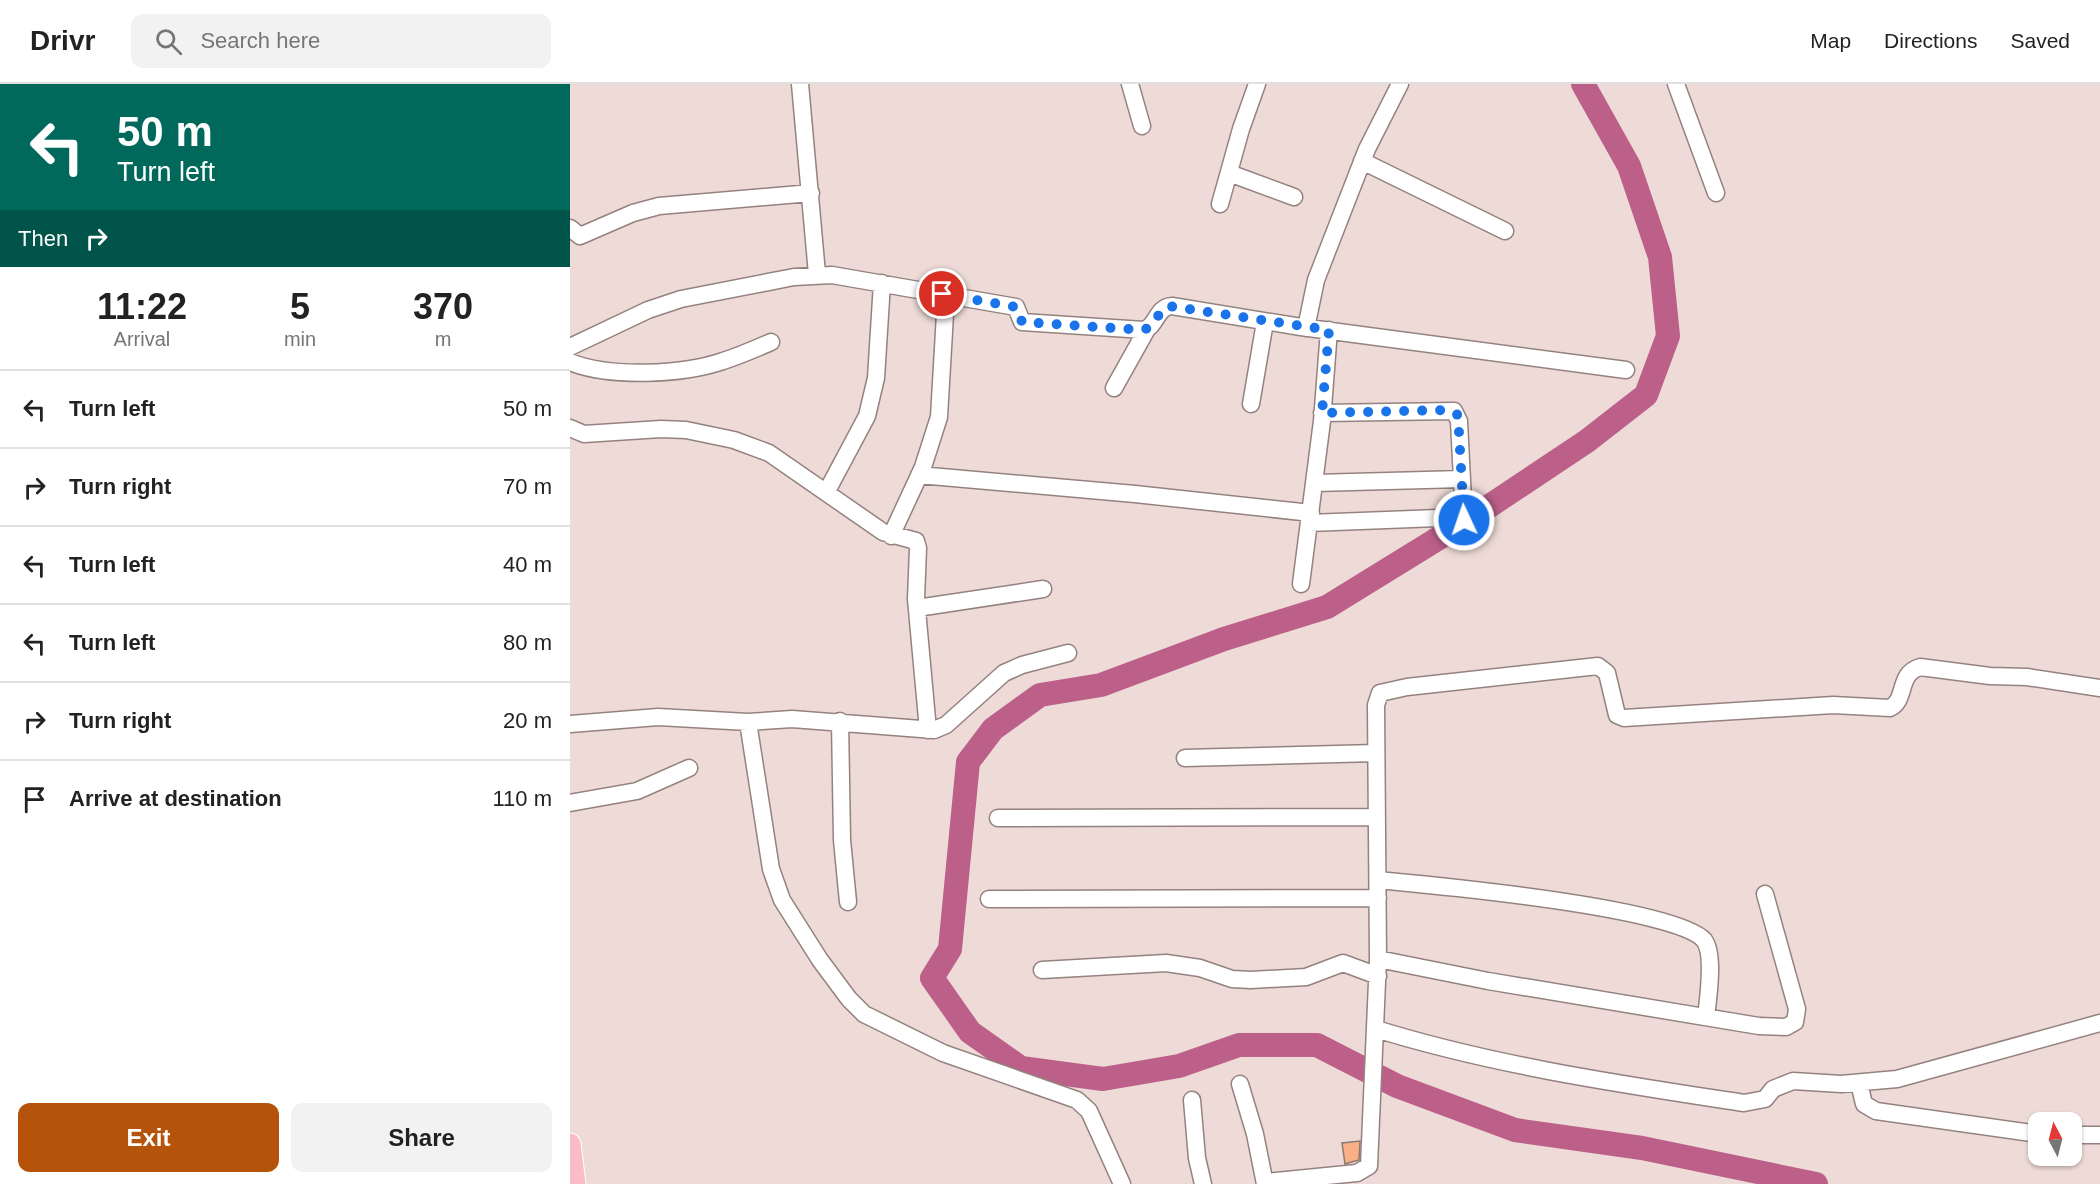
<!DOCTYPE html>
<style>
:root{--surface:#fff;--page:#f2f2f2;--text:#222;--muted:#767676;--line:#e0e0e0;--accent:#b45309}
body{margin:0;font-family:Helvetica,sans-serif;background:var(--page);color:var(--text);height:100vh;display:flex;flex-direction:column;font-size:22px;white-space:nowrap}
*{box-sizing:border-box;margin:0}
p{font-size:20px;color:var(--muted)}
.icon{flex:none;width:33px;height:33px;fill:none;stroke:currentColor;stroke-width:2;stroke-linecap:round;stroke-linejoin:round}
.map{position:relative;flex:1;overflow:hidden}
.panel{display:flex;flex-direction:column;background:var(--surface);width:570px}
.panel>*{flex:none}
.hud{background:#00695c;color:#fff;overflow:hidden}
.needle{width:39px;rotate:353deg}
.buttons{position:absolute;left:1458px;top:1028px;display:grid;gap:12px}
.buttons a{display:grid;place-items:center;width:54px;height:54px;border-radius:12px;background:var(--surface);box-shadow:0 2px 4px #0004;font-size:30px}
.pin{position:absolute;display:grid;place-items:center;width:51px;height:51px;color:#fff;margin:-26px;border:3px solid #fff;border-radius:50%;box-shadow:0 2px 6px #0007}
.me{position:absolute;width:66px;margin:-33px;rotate:357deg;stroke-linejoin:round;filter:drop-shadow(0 0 4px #0008)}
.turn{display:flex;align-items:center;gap:21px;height:126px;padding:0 18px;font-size:27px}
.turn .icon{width:78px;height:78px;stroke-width:2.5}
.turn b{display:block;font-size:42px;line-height:51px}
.then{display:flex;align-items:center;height:57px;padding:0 18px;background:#0003;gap:12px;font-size:22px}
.eta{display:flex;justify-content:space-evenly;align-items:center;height:102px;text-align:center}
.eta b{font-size:36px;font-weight:600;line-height:42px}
.primary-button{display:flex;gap:12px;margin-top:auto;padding:12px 18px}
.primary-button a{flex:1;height:69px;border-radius:12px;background:var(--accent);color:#fff;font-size:24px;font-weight:600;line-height:69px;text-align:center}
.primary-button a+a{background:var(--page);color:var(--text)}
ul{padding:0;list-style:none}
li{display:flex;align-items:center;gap:18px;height:78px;padding:0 18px;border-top:2px solid var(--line)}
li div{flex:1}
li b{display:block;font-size:22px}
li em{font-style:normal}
header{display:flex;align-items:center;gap:36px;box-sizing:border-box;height:84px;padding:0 30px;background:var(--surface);border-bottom:2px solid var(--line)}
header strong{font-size:28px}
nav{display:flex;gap:33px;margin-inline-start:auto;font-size:21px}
.search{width:420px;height:54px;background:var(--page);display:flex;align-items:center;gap:15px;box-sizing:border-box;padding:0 21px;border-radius:12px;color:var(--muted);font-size:22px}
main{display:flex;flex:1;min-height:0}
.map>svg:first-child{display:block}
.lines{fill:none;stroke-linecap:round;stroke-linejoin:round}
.river{stroke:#bc5f89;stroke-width:24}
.building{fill:#faaf87;stroke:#897a72;stroke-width:1.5}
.minor-casing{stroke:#94827f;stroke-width:19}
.major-casing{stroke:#fff;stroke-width:23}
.minor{stroke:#fff;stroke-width:16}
.major{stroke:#fabcc5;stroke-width:21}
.route{stroke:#1a73e8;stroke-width:10;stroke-dasharray:0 18}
</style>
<header>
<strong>Drivr</strong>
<div class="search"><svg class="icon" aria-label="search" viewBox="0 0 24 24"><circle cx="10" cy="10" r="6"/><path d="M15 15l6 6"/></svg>Search here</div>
<nav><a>Map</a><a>Directions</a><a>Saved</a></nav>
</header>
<main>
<section class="panel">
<div class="hud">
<div class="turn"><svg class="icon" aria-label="left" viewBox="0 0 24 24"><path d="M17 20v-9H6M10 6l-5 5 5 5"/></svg><div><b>50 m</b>Turn left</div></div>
<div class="then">Then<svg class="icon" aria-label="right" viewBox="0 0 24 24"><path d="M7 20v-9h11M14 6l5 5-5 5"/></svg></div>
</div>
<div class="eta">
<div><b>11:22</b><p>Arrival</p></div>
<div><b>5</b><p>min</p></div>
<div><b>370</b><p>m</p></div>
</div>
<ul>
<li><svg class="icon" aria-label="left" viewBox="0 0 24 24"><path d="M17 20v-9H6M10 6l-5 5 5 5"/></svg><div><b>Turn left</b></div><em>50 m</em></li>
<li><svg class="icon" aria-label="right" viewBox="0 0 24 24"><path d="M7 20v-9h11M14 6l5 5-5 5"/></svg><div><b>Turn right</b></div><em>70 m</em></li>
<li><svg class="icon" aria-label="left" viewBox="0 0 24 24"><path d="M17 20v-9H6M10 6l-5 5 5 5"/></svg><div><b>Turn left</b></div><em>40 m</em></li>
<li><svg class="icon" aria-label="left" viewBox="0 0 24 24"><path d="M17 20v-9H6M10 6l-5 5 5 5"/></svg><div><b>Turn left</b></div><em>80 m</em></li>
<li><svg class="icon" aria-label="right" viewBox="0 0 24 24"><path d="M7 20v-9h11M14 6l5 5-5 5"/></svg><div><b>Turn right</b></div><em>20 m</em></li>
<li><svg class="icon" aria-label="arrive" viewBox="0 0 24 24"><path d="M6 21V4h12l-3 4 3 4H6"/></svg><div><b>Arrive at destination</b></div><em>110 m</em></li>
</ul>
<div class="primary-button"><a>Exit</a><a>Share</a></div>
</section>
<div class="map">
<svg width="1530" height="1100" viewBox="0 0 1530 1100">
<rect width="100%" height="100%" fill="#eedbd7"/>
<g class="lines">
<!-- river -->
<path class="river" d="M1013,0L1059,82L1090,173L1098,252L1076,311L1017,357L903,433L757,523L654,555L531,601L470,611L423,645L398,678L380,865L362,894L400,948L451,984L533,995L609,982L669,961H747L827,1002L945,1046L1072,1064L1246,1100"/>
</g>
<!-- building -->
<path class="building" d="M790,1057L789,1076L775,1080L772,1059Z"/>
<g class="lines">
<!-- minor casing -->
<g class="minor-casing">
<path id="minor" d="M230,0L247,190
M560,0L572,42
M1106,0L1146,109
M792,77L935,147
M659,89L724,113
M650,120L671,45L687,0
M0,144L10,152L63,129L89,122L241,109
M371,210L446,223L452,238L574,246C587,242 586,223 602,222L731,243L1056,286
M736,244L746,196L797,65L830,0
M0,263L78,226L111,215L224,193L262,191L371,210L375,230L369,333L353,383L321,452
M0,278C40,294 112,291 153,277C169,272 185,265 201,258
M544,304L577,245
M681,320L695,238
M752,329L884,327L889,337L894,436
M0,344L14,350L91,345L116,346L164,356L199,369L313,448L346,457L348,464L346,515L358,646
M349,391L565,410L741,429
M745,399L892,395
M257,407L297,332L306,294L312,199
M739,439L894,433
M731,500L752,337L759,246
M347,524L473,505
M270,637L272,756L278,818
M178,638L201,785L212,816L250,876L279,915L294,930L373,969L507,1016L519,1027L552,1100
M0,640L88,633L178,638L222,635L364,646L376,641L434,589L452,581L498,569
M615,674L806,669
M0,719L67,707L119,684
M428,734L806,733
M808,796C861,801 1105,823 1134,856C1145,870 1138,915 1136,933
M419,815L808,814
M808,875L918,897L1189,942L1216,943L1225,938L1227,925L1195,810
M472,886L596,879L630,884L662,895L681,896L736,893L773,879L808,892
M806,945C926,982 1050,1000 1174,1019L1195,1015L1203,1005L1223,997L1271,1000L1327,995L1530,939
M1289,999L1294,1020L1306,1027L1468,1050
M670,1000L685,1050L695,1100
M622,1016L627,1074L633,1100
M1502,1051H1530
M695,1098L787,1089L799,1082L808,875L806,621L810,609L837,603L1028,582L1037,589L1047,631L1054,634L1263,621L1320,624C1337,616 1327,590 1350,583L1420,592L1457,593L1530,604"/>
</g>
<!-- major casing -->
<g class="major-casing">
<path id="major" d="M0,1060L5,1100"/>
</g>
<!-- minor -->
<use href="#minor" class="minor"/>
<!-- major -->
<use href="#major" class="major"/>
</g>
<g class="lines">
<!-- route -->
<path class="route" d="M372,210L446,223L452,238L573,246C585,243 587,228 598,222L759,246L752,329L877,326L888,331L894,436"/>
</g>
</svg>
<div class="buttons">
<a><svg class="needle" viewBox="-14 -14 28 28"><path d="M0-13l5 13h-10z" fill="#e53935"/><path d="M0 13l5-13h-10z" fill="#767676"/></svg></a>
</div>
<div class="pin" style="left:372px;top:210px;background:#d93025"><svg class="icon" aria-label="arrive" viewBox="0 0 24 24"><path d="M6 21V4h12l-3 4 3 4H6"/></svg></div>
<svg class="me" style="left:894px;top:436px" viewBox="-20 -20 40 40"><circle r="17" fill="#1a73e8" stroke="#fff" stroke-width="3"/><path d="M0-11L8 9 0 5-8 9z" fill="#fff"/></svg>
</div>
</main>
